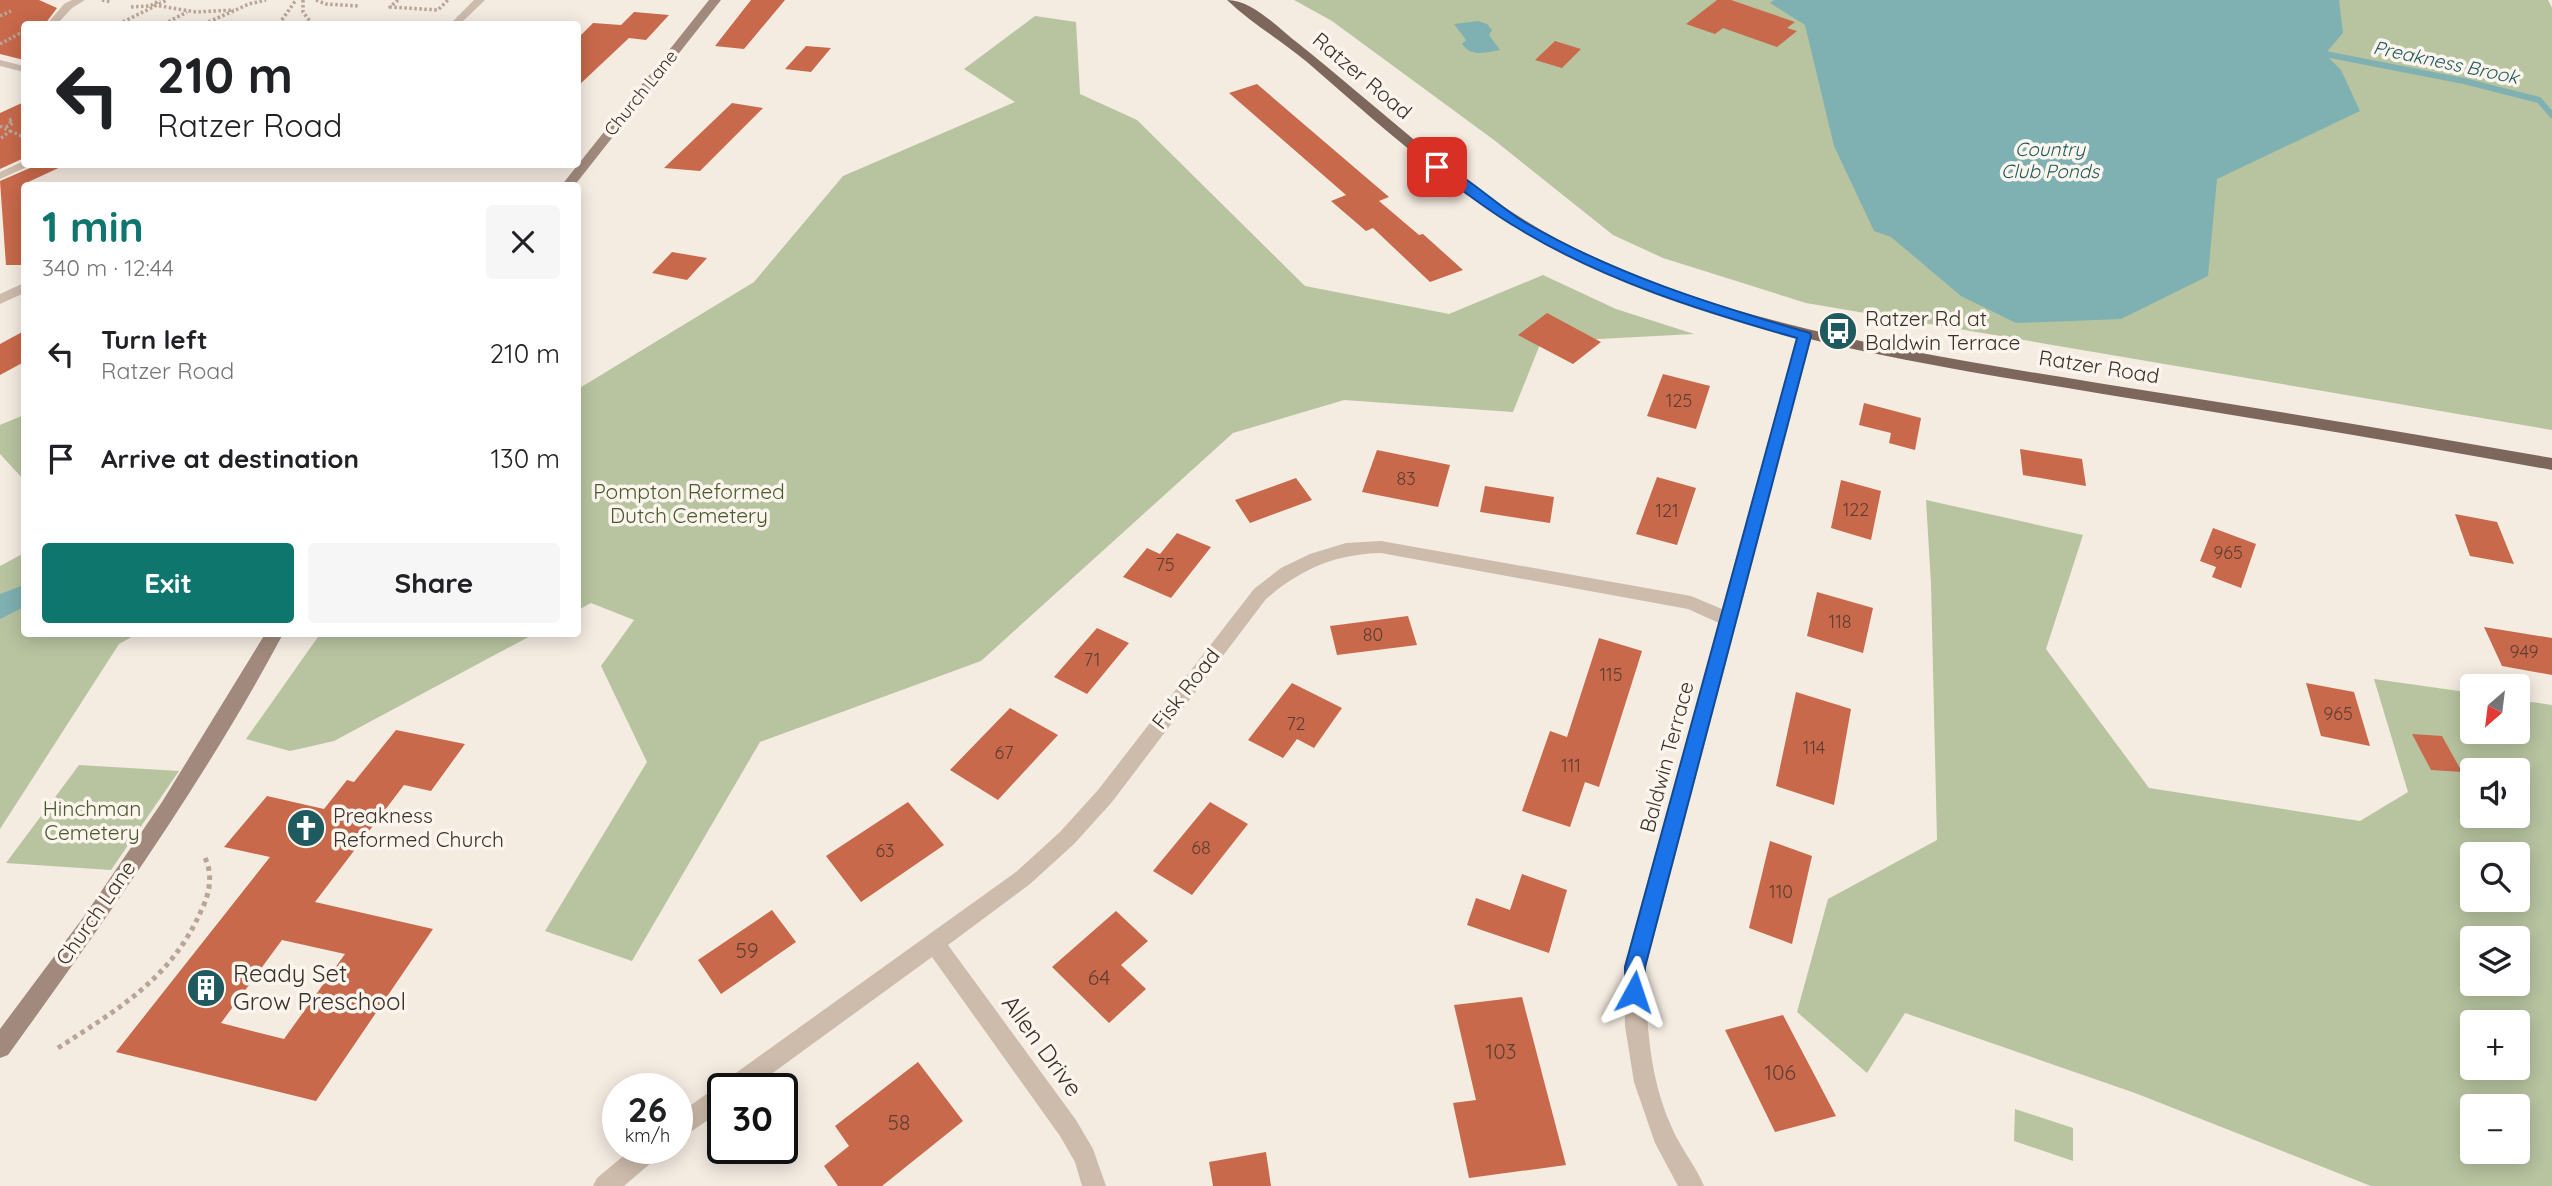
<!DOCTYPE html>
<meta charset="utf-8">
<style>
:root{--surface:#fff;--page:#f6f6f6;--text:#202124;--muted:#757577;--accent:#0f766e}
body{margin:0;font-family:Quicksand,sans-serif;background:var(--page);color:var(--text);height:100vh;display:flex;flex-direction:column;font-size:26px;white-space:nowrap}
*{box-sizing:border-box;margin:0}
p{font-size:23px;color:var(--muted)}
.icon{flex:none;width:38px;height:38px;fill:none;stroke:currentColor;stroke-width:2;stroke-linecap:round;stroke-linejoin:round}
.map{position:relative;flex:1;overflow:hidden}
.panel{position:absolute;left:21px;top:182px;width:560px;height:455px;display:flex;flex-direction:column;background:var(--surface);border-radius:7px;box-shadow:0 4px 18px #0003}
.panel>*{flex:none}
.hud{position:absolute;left:21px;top:21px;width:560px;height:147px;border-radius:7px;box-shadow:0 4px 18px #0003;background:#fff;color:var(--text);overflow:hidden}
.needle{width:46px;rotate:208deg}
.controls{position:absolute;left:2460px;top:674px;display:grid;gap:14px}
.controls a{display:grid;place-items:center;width:70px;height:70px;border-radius:7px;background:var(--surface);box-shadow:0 4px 18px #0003;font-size:35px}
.speed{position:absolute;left:602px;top:1073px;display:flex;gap:14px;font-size:35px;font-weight:700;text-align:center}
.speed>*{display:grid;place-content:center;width:91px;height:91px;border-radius:50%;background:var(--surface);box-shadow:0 4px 18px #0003;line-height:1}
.speed small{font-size:18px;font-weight:400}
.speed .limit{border:4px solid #111;border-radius:10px;background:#fff;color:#111}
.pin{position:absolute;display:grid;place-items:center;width:60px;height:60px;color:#fff;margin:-30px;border-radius:14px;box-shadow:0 4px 10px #0006}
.me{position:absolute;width:77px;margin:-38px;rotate:5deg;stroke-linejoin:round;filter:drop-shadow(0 0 5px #0008)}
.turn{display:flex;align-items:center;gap:24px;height:147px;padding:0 21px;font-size:32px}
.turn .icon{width:91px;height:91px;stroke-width:2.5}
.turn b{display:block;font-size:49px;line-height:60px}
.round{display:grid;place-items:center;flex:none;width:74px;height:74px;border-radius:7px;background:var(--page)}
.head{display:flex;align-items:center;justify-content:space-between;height:119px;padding:0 21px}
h1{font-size:42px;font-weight:700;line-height:52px;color:var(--accent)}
.cta{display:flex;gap:14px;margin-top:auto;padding:14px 21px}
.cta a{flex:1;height:80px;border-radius:7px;background:var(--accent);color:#fff;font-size:28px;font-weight:700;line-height:80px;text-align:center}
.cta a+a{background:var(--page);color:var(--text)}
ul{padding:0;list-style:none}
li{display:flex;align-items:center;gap:21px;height:105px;padding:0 21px}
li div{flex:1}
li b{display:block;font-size:26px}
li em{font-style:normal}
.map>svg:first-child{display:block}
.green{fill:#b8c4a0;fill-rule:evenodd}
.water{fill:#7fb0b2}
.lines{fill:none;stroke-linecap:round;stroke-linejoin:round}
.stream{stroke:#7fb0b2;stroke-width:6}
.building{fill:#c8694b;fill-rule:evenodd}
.path-far1{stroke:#b9a596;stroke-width:3.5;stroke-dasharray:2.5 2.5;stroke-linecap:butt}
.path{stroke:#b9a596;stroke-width:5;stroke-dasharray:4.5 4.5;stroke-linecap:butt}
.lane{fill:#cdbbac;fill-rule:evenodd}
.street{fill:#cdbbac;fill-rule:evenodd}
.secondary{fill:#a18a7d;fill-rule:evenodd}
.primary{fill:#7d675c;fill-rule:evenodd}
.route{fill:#1a73e8;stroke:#114b97;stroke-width:2}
.labels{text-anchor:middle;stroke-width:7;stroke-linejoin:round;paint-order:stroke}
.far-street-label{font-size:18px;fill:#3b302b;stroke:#fbf5ee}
.number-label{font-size:18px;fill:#5e3e33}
.far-water-label{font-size:19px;font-style:italic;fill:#1f5a5e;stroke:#fbf5ee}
.street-label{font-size:21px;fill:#3b302b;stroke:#fbf5ee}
.poi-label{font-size:21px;fill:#3b302b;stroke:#fbf5ee;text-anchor:start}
.park-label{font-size:21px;fill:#4a5a2e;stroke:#fbf5ee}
.near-number-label{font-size:21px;fill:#5e3e33}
.near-poi-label{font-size:24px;fill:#3b302b;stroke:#fbf5ee;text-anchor:start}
.near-street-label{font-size:24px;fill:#3b302b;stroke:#fbf5ee}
</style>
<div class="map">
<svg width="2552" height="1186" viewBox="0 0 2552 1186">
<rect width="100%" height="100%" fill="#f4ebe1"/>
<!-- green -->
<path class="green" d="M1294,0H2548L2552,8V430L1806,303L1663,258L1613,235L1494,140L1332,21Z
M1035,16L1076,22L1080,94L1137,120L1305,286L1449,314L1543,275L1616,309L1694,334L1541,342L1513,412L1344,400L1233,433L981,661L760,742L632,961L545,931L647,762L601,666L634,620L591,603L578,610V389L754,282L843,176L1015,102L964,69Z
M24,415V480L0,454V425Z
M1926,500L2083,535L2046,649L2149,788L2360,821L2408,792L2374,679L2473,693V732H2518V700L2552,705V1186H2371L2135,1093L1905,1013L1867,1073L1797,1012L1828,899L1937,840L1931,584ZM2473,770H2518V816H2473ZM2473,854H2518V900H2473ZM2473,938H2518V984H2473ZM2473,1022H2518V1068H2473ZM2473,1106H2518V1152H2473Z
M24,553V634H137L119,644L0,829V566Z
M320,634H534L334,741L290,751L246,739Z
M79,765L179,771L111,870L6,863Z
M2015,1109L2073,1128V1161L2014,1141Z"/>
<!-- water -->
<path class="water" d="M1774,0H2339L2343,33L2325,54L2341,70L2360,111L2217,179L2208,276L2121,319L2016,323L1961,296L1891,237L1874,231L1834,146L1805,25L1770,3Z
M1478,21L1487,24L1492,30L1489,35L1500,50C1485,52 1472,58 1462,44L1466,40L1454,24Z
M24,585V607L0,619V594Z"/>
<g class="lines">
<!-- stream -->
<path class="stream" d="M2325,54L2464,81L2539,100L2552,115"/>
</g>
<!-- building -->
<path class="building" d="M0,0H39L57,8L45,24H24V60L0,54Z
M751,0H785L744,49L715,46Z
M1717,0H1731L1795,22L1787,28L1797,31L1777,47L1723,28L1715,34L1686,24Z
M634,12L669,15L646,40L629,38L578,86V38L593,23L621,25Z
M1555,41L1581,49L1562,68L1535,60Z
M806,46L831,48L811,72L785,69Z
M1257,84L1389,197L1379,201L1419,235L1423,234L1463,270L1430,282L1373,228L1366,231L1331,201L1346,195L1229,93Z
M24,102V158L0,169V113Z
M732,103L763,108L700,171L664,168Z
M32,164H67L24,184V265H6L0,181L30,168Z
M672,252L707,258L687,280L652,273Z
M1547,313L1601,342L1573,364L1518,335Z
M24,331V362L0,375V344Z
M1663,374L1710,386L1696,429L1647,416Z
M1864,403L1921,418L1915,450L1889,443L1891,433L1859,425Z
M2020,449L2082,459L2086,486L2023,475Z
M1377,450L1450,465L1438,507L1362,492Z
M1657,477L1696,488L1677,545L1636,534Z
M1296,478L1312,500L1250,523L1235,500Z
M1841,480L1881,491L1871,540L1831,528Z
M1485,486L1554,497L1550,523L1480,512Z
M2455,514L2497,522L2514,564L2470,556Z
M2213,528L2256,544L2241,588L2212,577L2216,567L2200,561Z
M1177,533L1211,547L1171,598L1123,577L1147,548L1160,554Z
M1817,592L1873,608L1863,653L1807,636Z
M1408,616L1417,645L1337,655L1330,626Z
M2484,627L2552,638V675L2502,666Z
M1097,628L1129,643L1087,694L1054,677Z
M1599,638L1642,651L1599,787L1585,782L1570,827L1522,811L1550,731L1567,737Z
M1292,683L1342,708L1314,748L1297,739L1283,758L1248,740Z
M2306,683L2354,692L2370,746L2321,736Z
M1796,692L1851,709L1834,805L1776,786Z
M1010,708L1058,735L998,800L950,770Z
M396,730L465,744L431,791L404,785L315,902L433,929L316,1101L116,1052L270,857L224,847L267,796L324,809L347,780L354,782ZM282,940L345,954L284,1039L221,1023Z
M2412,734L2442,736L2462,772L2431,770Z
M908,802L944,845L861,902L826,856Z
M1210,802L1248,824L1192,895L1153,871Z
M1770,841L1812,856L1792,944L1749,928Z
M1522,874L1567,890L1549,953L1467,925L1476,898L1510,910Z
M772,910L796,942L721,994L698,960Z
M1116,911L1148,941L1121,965L1146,989L1109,1023L1052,967Z
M1522,997L1566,1165L1469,1178L1453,1103L1476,1100L1454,1005Z
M1783,1015L1836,1116L1775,1132L1725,1030Z
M918,1062L963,1121L882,1186H838L824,1166L849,1146L835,1126Z
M1266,1152L1271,1186H1213L1209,1162Z"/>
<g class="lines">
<!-- path-far1 -->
<path class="path-far1" d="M102,0L111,2
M303,0V12L312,24
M316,0L326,4L358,6
M398,0L390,7L438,10L448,0
M154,5L196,12L234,10
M131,7L150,6L160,0
M0,16L11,11
M123,22L167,0
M164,24L187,12
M204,24L249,4L266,0
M279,24L296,0
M0,44L24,31
M0,126L10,131L0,139
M6,127L13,123L8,121L12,119
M10,131L24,137"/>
<!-- path -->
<path class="path" d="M58,1048C118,1009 171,979 201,911C210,893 214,873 203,854"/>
<!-- lane -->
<path class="lane" d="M72,0H85L72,8L57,24H47L64,4Z
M474,0H485L460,24H450Z
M0,60L24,66V72L0,66Z
M24,161V164H30L29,166L0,179V172Z"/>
<!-- street -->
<path class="street" d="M24,283V293L0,304V294Z
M1805,331L1812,336L1646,967C1646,1022 1649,1078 1672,1128C1681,1149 1696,1166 1704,1186H1678L1655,1143L1634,1082L1625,1026L1624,967L1719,623L1688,609L1381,553C1335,554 1301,569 1266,599L1112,802L1074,844L1030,884L948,945L1076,1120L1093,1149L1106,1186H1082L1075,1162L1060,1136L932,957L752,1088H723V1110L677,1141V1115L715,1088L724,1085L726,1080L1016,872L1060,832L1098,790L1254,589L1281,568L1310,554L1346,543L1381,541L1691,596L1722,609L1798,336Z
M633,1148H663L659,1156L624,1186H593L597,1178Z"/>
<!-- secondary -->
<path class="secondary" d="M709,0H721L574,186H561Z
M265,634H283C204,782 106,919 8,1055L0,1058V1029L85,915L162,802Z"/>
<!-- primary -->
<path class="primary" d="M1227,0C1253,0 1279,29 1299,44C1398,123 1478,205 1596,258C1756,331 1932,356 2104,384C2254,407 2403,432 2552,458V470C2403,443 2253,418 2103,394C1928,365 1750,339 1587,264C1479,216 1395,138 1307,62C1282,41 1251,23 1227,0Z"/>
</g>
<!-- route -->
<path class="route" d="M1437,163C1463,172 1500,208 1526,223C1614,274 1712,305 1810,333L1811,336L1645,967L1644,992L1642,999L1634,1002L1627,999L1625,992V967L1797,338C1701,311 1602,280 1516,227C1487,210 1461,189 1433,169L1432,167Z"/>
<!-- icons -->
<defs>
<g id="bus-disc" transform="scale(2.0125)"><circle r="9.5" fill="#1f5a5e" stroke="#fbf5ee"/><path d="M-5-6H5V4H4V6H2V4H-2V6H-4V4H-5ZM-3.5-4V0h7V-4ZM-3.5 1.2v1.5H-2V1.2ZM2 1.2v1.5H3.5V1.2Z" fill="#fff"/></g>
<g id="church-disc" transform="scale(2.0125)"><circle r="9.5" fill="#1f5a5e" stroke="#fbf5ee"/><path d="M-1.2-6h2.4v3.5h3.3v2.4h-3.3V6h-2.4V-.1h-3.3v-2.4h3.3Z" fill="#fff"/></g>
<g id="building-disc" transform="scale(2.0125)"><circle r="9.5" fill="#1f5a5e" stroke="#fbf5ee"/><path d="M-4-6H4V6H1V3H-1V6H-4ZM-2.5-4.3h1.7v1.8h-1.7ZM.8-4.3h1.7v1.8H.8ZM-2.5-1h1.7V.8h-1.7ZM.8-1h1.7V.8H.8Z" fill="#fff"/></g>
</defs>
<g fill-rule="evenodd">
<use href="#bus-disc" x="1838" y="331"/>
<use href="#church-disc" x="306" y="828"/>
<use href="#building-disc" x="206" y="988"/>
</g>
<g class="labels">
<!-- far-street labels -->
<g class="far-street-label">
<text transform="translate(641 93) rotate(-51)" y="6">Church Lane</text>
</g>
<!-- number labels -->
<g class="number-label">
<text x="1679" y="407">125</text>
<text x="1406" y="485">83</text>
<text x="1856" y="516">122</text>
<text x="1667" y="517">121</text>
<text x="2228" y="559">965</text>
<text x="1165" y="571">75</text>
<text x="1840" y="628">118</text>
<text x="1373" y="641">80</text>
<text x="2524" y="658">949</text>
<text x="1092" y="666">71</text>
<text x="1611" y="681">115</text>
<text x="2338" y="720">965</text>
<text x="1296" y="730">72</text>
<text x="1814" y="754">114</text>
<text x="1004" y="759">67</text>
<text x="1571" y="772">111</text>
<text x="1201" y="854">68</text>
<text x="885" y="857">63</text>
<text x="1781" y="898">110</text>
</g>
<!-- far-water labels -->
<g class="far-water-label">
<text transform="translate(2446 62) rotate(12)" y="7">Preakness Brook</text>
<text x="2050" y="156">Country<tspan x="2050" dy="22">Club Ponds</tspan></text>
</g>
<!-- street labels -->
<g class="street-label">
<text transform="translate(1362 76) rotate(40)" y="7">Ratzer Road</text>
<text transform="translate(2099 367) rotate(9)" y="7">Ratzer Road</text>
<text transform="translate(1186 689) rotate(-52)" y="7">Fisk Road</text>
<text transform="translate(1667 757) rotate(-75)" y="7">Baldwin Terrace</text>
<text transform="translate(96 913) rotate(-55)" y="7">Church Lane</text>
</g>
<!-- poi labels -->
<g class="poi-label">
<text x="1865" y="326">Ratzer Rd at<tspan x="1865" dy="24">Baldwin Terrace</tspan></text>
<text x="333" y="823">Preakness<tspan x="333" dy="24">Reformed Church</tspan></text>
</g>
<!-- park labels -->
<g class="park-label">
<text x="689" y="499">Pompton Reformed<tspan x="689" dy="24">Dutch Cemetery</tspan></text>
<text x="92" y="816">Hinchman<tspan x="92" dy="24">Cemetery</tspan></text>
</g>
<!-- near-number labels -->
<g class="near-number-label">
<text x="747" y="958">59</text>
<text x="1099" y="985">64</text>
<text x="1501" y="1059">103</text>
<text x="1780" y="1080">106</text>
<text x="899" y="1130">58</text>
</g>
<!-- near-poi labels -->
<g class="near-poi-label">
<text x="233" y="982">Ready Set<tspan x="233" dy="28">Grow Preschool</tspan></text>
</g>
<!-- near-street labels -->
<g class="near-street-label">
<text transform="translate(1042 1046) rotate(54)" y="8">Allen Drive</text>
</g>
</g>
</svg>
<div class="controls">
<a><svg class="needle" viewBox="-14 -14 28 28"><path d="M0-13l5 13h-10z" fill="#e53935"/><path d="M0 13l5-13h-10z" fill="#757577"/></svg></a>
<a><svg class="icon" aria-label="sound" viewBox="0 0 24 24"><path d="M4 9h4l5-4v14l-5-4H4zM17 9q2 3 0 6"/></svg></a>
<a><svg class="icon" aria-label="search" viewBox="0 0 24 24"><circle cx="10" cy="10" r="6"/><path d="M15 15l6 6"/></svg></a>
<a><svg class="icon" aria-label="layers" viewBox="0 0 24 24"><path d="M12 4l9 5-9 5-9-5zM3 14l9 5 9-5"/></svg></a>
<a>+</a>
<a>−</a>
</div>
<div class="speed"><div>26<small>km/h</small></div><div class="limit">30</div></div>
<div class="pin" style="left:1437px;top:167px;background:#d93025"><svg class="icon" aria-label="arrive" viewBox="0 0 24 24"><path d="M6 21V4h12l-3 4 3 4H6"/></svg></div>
<svg class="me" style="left:1634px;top:992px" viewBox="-20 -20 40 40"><path d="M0-17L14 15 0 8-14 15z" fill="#1a73e8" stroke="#fff" stroke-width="4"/></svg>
<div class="hud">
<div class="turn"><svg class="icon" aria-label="left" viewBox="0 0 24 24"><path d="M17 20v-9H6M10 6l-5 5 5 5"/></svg><div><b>210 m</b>Ratzer Road</div></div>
</div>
<section class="panel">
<div class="head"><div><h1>1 min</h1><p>340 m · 12:44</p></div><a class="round"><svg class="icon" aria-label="close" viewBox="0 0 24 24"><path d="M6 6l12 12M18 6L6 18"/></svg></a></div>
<ul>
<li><svg class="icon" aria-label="left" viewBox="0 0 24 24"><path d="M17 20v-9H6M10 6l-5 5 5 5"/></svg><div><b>Turn left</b><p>Ratzer Road</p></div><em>210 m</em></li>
<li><svg class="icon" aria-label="arrive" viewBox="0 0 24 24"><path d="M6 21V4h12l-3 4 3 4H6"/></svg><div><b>Arrive at destination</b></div><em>130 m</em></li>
</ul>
<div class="cta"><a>Exit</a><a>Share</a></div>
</section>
</div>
